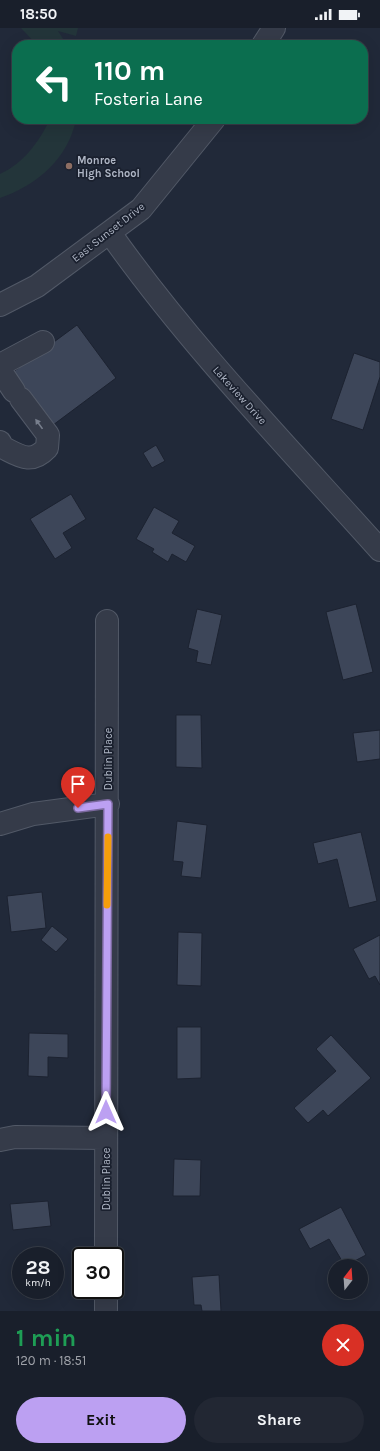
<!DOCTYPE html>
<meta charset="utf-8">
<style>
:root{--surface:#191f2b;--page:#222733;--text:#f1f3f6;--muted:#9fa2a9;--line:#373d47;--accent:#bca0f2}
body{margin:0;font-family:Karla,sans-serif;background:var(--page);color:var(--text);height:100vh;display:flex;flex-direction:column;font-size:15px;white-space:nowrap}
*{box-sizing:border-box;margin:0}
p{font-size:13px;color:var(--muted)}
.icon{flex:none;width:22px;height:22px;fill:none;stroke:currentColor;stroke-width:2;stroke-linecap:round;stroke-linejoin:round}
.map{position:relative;height:1283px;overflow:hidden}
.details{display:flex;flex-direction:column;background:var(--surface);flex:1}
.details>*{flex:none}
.top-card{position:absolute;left:12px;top:12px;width:356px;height:84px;border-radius:16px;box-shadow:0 4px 16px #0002,0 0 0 1px var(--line);background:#0b6e4f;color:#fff;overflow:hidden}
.needle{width:26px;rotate:17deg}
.tools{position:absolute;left:328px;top:1231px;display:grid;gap:8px}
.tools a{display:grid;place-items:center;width:40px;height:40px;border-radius:50%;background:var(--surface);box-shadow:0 4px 16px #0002,0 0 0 1px var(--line);font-size:20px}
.speed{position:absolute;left:12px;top:1219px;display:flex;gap:8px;font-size:20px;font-weight:700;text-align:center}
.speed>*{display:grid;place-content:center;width:52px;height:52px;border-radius:50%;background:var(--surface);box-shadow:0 4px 16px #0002,0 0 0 1px var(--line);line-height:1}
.speed small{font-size:10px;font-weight:400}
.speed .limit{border:2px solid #111;border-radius:6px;background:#fff;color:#111}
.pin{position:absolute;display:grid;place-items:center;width:34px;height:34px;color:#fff;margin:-41px -17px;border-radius:50% 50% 50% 0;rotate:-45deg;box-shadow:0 0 4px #0007}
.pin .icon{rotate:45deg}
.me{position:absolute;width:44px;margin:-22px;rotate:0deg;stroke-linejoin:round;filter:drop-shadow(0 0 3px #0008)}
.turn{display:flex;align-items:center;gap:14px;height:84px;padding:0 16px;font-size:18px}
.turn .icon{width:52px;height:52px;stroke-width:2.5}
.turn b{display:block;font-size:28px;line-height:34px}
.round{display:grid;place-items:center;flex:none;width:42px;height:42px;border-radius:21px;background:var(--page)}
.headline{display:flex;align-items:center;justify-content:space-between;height:68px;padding:0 16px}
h1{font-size:24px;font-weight:700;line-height:30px;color:#1e9e55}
.button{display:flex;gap:8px;margin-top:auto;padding:8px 16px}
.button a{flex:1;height:46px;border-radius:24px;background:var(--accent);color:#111;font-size:16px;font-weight:700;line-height:46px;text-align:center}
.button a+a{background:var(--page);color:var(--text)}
.status{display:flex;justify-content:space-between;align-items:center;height:28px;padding:0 20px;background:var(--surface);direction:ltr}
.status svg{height:11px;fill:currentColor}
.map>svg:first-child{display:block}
.green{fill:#23353a}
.building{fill:#3d4659;stroke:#1c2230}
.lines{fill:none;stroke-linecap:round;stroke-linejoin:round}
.minor-casing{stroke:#525967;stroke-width:24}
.minor{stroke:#353b49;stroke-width:22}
.oneway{fill:#787f8d}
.route-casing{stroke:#7a689d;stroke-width:10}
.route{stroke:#bca0f2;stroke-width:7}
.slow{stroke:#f59e0b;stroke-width:7}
.education-dot{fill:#8d6e63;stroke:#1a202e;stroke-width:1.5}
.labels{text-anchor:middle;stroke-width:3.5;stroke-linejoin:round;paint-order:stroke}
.poi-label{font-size:11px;font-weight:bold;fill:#afb6c5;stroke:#1a202e;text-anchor:start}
.street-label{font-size:11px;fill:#afb6c5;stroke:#1a202e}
</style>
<div class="status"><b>18:50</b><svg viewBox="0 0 49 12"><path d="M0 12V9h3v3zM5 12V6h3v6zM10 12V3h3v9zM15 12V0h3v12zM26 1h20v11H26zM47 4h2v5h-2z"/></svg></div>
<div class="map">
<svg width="380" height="1283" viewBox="0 0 380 1283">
<rect width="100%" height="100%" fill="#212939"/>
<!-- green -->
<path class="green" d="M21,0H78L76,8L58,3L67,17H37Z
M50,91H76C69,130 36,158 0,170V146C24,135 39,114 50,91Z"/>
<!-- building -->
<path class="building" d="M77,297L116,350L49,400L13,377L7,368L9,347Z
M354,325L380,334V349L363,402L331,391Z
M156,417L165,433L152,440L143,425Z
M71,466L86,491L63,505L72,520L55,531L30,491Z
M154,479L179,493L172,505L195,518L186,534L172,526L168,534L152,524L154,521L136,511Z
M356,576L373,644L343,652L326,584Z
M197,581L222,587L211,637L196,634L198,623L188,620Z
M176,687H201L202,740L176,739Z
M380,702V731L357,734L353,705Z
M177,793L207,797L201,850L181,848L183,834L173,833Z
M361,804L377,873L349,880L337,831L318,836L313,815Z
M42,864L46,900L11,904L7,868Z
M52,898L68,911L56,924L41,912Z
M178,904L202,905L201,958L177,957Z
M380,907V957L375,948L369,951L353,921Z
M177,999H201V1050L177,1051Z
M29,1005L68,1006V1030L48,1029V1049L28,1048Z
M331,1007L371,1050L328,1088L323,1082L308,1095L294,1080L336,1043L316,1021Z
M174,1131L201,1132L200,1168H173Z
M48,1173L51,1198L13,1202L10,1176Z
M341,1179L366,1227L345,1238L329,1211L310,1221L299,1201Z
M219,1247L221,1283H202L201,1277H194L192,1249Z"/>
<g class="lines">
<!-- minor casing -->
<g class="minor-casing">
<path id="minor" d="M263,17L274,0
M110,205C190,318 287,418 380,522
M0,277L37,258L141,181L214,91
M0,337L43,314
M0,342L14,363
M0,414L2,419C20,428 31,437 47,420L48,407L21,371
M0,796L33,786L108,776
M0,1112L15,1109L106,1110
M106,1228L107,593
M106,1281V1262"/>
</g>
<!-- minor -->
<use href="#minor" class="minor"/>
</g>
<!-- one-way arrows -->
<defs><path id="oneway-solid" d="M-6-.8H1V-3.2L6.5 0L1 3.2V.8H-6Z"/></defs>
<use class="oneway" href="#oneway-solid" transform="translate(39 396) rotate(-126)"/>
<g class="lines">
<!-- route casing -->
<g class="route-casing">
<path id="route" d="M78,780L108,776L106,1084"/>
</g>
<!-- route -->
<use href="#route" class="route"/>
<!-- slow -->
<path class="slow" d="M107,877L108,809"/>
</g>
<!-- markers -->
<circle class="education-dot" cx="69" cy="138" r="4"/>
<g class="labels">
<!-- poi labels -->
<g class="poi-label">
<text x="77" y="136">Monroe<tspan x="77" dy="13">High School</tspan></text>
</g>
<!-- street labels -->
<g class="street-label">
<text transform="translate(108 204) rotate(-38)" y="4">East Sunset Drive</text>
<text transform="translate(240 367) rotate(48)" y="4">Lakeview Drive</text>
<text transform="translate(108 731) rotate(-90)" y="4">Dublin Place</text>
<text transform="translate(106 1151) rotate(-90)" y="4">Dublin Place</text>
</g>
</g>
</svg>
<div class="tools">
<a><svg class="needle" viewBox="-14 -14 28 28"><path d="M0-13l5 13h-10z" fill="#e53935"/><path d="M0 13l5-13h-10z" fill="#9fa2a9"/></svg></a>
</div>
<div class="speed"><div>28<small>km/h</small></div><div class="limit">30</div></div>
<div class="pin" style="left:78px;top:780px;background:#d93025"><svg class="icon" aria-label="arrive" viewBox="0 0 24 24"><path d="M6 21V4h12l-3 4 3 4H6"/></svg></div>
<svg class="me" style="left:106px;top:1084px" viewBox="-20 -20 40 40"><path d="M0-17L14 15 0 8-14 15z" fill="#bca0f2" stroke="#fff" stroke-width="4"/></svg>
<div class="top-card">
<div class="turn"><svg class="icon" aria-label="left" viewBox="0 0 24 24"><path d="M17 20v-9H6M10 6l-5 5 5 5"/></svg><div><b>110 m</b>Fosteria Lane</div></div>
</div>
</div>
<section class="details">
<div class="headline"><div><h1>1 min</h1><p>120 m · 18:51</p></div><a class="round" style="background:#d93025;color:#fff"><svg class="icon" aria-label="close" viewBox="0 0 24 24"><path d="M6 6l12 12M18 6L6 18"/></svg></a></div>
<div class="button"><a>Exit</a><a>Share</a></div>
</section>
